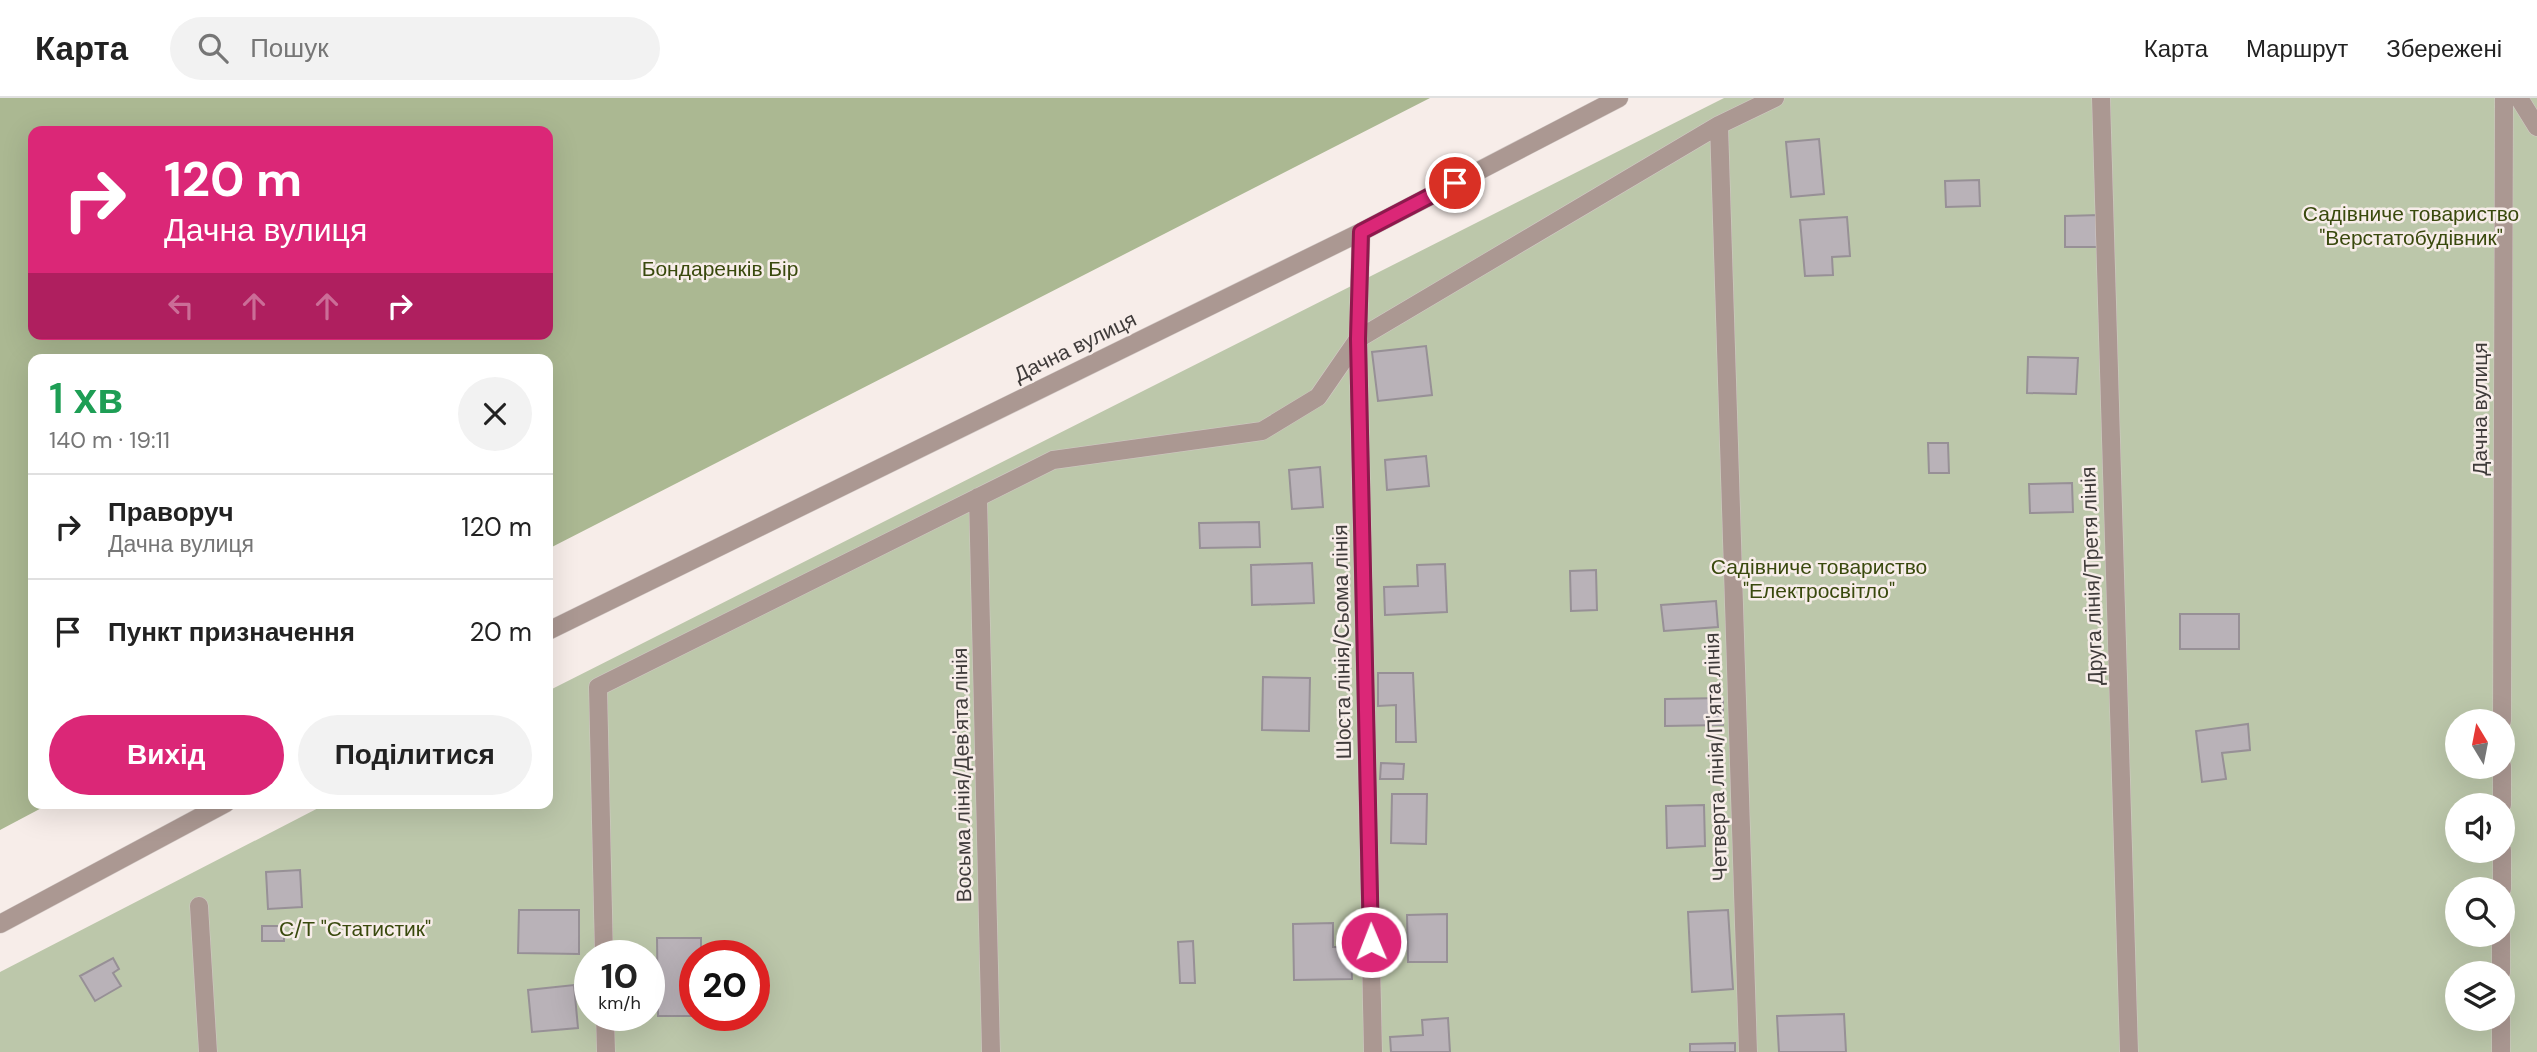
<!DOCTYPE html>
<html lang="uk">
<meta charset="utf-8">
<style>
:root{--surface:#fff;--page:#f2f2f2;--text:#222;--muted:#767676;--line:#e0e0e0;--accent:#db2777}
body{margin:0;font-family:"DM Sans",sans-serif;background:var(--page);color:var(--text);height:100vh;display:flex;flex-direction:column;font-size:26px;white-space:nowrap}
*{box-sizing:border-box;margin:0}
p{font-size:23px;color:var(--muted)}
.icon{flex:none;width:38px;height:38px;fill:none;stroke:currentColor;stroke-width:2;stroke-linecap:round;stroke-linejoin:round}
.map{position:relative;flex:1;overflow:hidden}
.details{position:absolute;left:28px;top:256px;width:525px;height:455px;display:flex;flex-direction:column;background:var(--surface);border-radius:14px;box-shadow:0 7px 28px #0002}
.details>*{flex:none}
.top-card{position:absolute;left:28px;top:28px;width:525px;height:214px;border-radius:14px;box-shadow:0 7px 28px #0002;background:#db2777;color:#fff;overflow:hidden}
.needle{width:46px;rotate:350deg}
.tools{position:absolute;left:2445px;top:611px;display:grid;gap:14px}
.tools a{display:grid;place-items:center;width:70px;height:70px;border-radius:50%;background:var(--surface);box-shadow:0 7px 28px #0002;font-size:35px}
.speed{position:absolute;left:574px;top:842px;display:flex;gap:14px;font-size:35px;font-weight:700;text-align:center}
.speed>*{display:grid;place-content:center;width:91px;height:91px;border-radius:50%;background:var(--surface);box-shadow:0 7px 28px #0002;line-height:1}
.speed small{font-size:18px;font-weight:400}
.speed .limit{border:10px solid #d22;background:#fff;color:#111}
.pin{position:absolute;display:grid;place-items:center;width:60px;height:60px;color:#fff;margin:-30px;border:4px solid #fff;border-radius:50%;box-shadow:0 2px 7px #0007}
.me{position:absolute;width:77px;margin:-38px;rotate:359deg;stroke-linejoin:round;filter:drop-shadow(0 0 5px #0008)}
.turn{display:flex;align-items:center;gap:24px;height:147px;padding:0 21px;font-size:32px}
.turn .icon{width:91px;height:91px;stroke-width:2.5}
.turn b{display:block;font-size:49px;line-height:60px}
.lanes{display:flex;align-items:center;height:66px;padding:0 21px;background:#0003;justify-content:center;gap:35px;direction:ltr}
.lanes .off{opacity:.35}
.round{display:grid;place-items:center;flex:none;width:74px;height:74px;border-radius:37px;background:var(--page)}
.head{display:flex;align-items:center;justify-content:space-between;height:119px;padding:0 21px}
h1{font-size:42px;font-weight:600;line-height:52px;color:#1e9e55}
.action{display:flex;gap:14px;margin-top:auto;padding:14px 21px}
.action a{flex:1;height:80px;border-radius:42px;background:var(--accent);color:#fff;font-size:28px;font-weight:600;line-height:80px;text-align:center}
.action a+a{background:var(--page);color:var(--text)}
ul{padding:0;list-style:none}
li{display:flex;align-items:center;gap:21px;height:105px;padding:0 21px;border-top:2px solid var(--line)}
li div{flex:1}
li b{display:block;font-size:26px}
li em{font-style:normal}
header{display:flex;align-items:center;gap:42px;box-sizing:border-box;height:98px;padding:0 35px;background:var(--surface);border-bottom:2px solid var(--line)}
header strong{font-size:33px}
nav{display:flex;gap:38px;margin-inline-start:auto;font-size:24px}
.search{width:490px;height:63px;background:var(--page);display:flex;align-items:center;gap:18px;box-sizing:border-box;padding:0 24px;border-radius:38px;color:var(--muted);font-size:26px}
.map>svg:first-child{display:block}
.green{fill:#bcc7aa;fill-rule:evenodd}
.forest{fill:#abb892;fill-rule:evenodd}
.building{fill:#b9b2b8;stroke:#979096;stroke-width:2}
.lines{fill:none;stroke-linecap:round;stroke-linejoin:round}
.minor-casing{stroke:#d2c9c6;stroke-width:19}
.minor{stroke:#ab9892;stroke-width:18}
.route-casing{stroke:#8e194d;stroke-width:18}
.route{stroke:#db2777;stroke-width:12}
.labels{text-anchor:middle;stroke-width:5;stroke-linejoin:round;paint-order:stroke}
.park-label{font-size:21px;fill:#39490d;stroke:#f7ede9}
.street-label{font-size:21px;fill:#3f3b3a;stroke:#f7ede9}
</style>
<header>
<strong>Карта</strong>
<div class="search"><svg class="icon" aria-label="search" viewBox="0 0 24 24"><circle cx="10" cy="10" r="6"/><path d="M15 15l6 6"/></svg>Пошук</div>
<nav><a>Карта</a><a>Маршрут</a><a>Збережені</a></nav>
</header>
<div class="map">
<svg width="2537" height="954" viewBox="0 0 2537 954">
<rect width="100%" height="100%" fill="#f7ede9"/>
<!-- green -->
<path class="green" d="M1724,0H2537V954H0V874L328,705H548V593ZM2457,623H2502V668H2457ZM2457,707H2502V752H2457ZM2457,791H2502V836H2457ZM590,858H649V917H590ZM695,858H754V917H695ZM2457,875H2502V920H2457Z"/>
<!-- forest -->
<path class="forest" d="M0,0H1430L548,451V261H33V705H51L0,732ZM33,33H548V236H33Z"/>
<!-- building -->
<path class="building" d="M1819,41L1824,96L1791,99L1786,44Z
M1979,82L1980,108L1946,109L1945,83Z
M2099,117V149H2065V118Z
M1847,119L1850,158L1832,159L1833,177L1805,178L1800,122Z
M1426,248L1432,297L1378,303L1372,254Z
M2028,259L2078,260L2076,296L2027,295Z
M1928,345H1948L1949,375H1929Z
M1426,358L1429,388L1387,392L1385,362Z
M1320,369L1323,409L1292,411L1289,372Z
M2072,385L2073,414L2030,415L2029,386Z
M1259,424L1260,449L1200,450L1199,425Z
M1312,465L1314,505L1252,507L1251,467Z
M1445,466L1447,514L1385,517L1384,489L1418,488L1417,467Z
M1596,472L1597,512L1571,513L1570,473Z
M1716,503L1718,529L1664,533L1661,507Z
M2180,516H2239V551H2180Z
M1378,575H1413L1416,644H1396V607L1378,608Z
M1263,579L1310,580L1309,633L1262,632Z
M1723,600V627L1665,628V601Z
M2248,626L2250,652L2222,655L2226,681L2202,684L2196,633Z
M1381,665L1404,666L1403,681H1380Z
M1392,696H1427L1426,746L1391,745Z
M1704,707L1705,748L1667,750L1666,708Z
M300,772L302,809L268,811L266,774Z
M519,812H579V856L518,855Z
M1728,812L1733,891L1692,894L1688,814Z
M1447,816V864H1408L1407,817Z
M1333,825V849H1351L1352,881L1294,882L1293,826Z
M262,828H284V843H262Z
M657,840H701V858H695V917L701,918H658Z
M1193,843L1195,885H1180L1178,844Z
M113,860L119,871L113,875L121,888L95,903L80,878Z
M574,887L578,930L532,934L528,892Z
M1844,916L1846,954H1779L1777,918Z
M1448,920L1450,954H1391L1390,939L1423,937L1422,922Z
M1735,945V954H1690V946Z"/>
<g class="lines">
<!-- minor casing -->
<g class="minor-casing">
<path id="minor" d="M2101,0L2129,954
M2519,0L2537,29
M1719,27L1748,954
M1361,134L1358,241L1373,954
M978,399L991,954
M548,533L1361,134L1619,0
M2502,623L2504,0
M2502,707V668
M2502,791V752
M199,808L208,954
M0,826L226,705
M604,858L598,589L1053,362L1262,333L1318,299L1358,241L1719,27L1775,0
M2501,875V836
M605,917L606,954
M2501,954V920"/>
</g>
<!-- minor -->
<use href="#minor" class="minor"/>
</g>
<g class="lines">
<!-- route casing -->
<g class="route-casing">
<path id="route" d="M1371,844L1358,241L1361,134L1455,85"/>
</g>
<!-- route -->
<use href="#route" class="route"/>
</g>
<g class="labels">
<!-- park labels -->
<g class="park-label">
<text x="2411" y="123">Садівниче товариство<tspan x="2411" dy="24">"Верстатобудівник"</tspan></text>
<text x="720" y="178">Бондаренків Бір</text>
<text x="1819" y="476">Садівниче товариство<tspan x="1819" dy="24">"Електросвітло"</tspan></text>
<text x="355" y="838">С/Т "Статистик"</text>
</g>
<!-- street labels -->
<g class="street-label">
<text transform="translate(1075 249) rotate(-26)" y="7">Дачна вулиця</text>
<text transform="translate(2480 311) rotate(-90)" y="7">Дачна вулиця</text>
<text transform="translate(2092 478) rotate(-92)" y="7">Друга лінія/Третя лінія</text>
<text transform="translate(1342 544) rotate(-91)" y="7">Шоста лінія/Сьома лінія</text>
<text transform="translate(1716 659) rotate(-92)" y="7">Четверта лінія/П'ята лінія</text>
<text transform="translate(962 677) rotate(-91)" y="7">Восьма лінія/Дев'ята лінія</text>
</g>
</g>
</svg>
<div class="tools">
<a><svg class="needle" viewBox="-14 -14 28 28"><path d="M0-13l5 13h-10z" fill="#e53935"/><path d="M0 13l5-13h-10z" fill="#767676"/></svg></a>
<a><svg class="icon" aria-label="sound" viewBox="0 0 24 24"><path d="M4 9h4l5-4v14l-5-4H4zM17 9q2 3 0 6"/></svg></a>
<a><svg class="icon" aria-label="search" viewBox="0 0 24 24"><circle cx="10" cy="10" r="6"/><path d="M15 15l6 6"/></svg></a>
<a><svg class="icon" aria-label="layers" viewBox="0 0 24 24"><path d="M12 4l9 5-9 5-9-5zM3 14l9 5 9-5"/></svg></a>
</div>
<div class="speed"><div>10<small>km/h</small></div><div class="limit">20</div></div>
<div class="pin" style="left:1455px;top:85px;background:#d93025"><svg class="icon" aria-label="arrive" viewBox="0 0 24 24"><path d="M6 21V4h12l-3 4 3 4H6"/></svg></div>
<svg class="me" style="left:1371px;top:844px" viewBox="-20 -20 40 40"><circle r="17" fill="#db2777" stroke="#fff" stroke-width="3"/><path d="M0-11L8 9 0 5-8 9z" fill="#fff"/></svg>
<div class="top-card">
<div class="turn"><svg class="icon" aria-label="right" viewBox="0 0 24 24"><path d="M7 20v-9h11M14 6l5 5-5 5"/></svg><div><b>120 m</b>Дачна вулиця</div></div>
<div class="lanes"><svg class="icon off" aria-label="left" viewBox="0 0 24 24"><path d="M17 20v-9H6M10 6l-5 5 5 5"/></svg><svg class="icon off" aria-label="ahead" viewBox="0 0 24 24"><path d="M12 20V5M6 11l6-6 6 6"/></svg><svg class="icon off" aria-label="ahead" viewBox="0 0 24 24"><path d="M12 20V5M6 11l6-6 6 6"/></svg><svg class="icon" aria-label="right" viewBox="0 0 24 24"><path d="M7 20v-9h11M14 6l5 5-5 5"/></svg></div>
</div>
<section class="details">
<div class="head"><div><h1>1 хв</h1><p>140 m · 19:11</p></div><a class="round"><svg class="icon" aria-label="close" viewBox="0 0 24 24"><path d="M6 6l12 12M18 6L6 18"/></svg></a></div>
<ul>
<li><svg class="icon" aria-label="right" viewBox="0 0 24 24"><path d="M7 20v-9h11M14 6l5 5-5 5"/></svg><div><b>Праворуч</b><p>Дачна вулиця</p></div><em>120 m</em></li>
<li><svg class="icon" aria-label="arrive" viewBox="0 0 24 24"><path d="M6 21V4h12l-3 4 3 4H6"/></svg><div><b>Пункт призначення</b></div><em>20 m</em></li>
</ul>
<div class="action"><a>Вихід</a><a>Поділитися</a></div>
</section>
</div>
